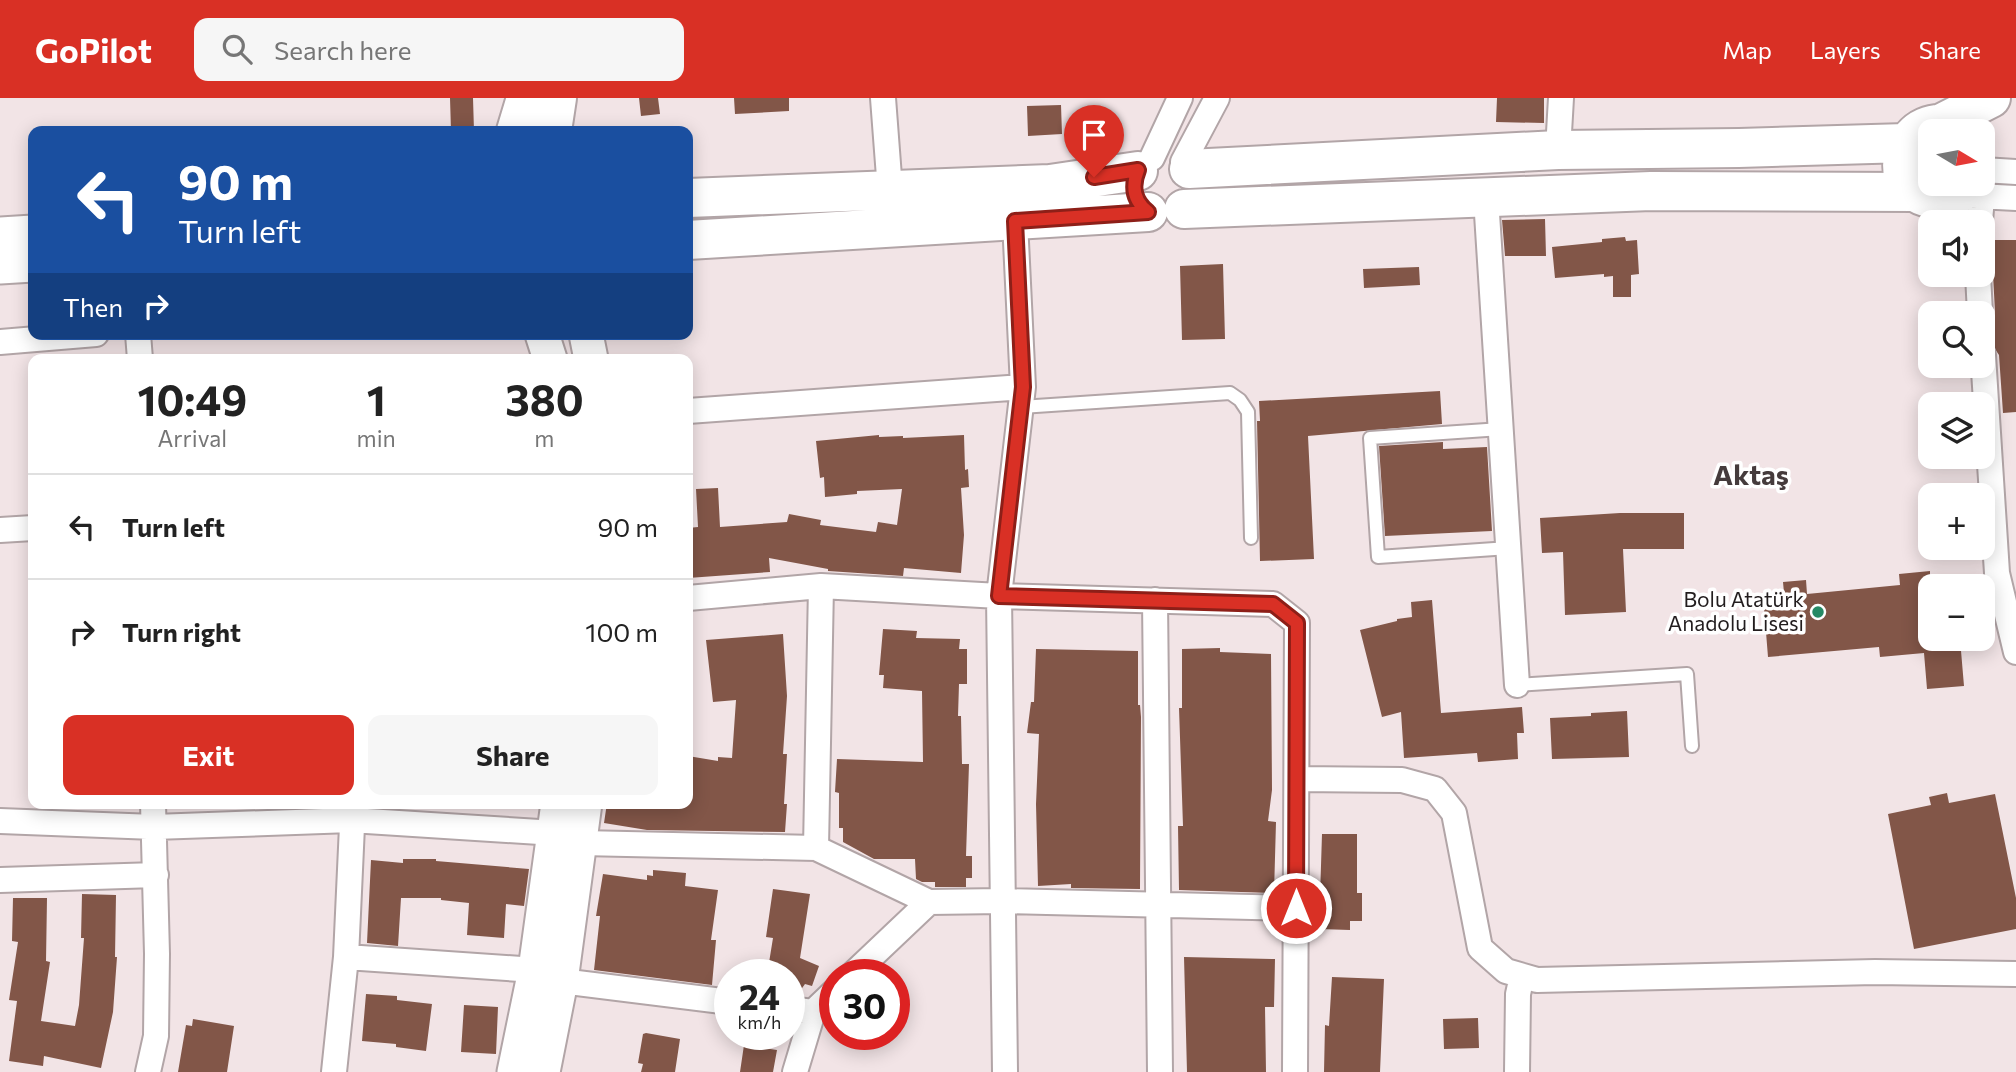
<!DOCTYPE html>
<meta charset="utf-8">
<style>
:root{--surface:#fff;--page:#f6f6f6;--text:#222;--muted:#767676;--line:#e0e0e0;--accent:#d93025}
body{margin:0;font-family:Commissioner,sans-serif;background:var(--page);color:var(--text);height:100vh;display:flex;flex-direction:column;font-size:26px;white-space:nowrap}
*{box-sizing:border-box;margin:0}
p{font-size:23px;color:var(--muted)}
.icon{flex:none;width:38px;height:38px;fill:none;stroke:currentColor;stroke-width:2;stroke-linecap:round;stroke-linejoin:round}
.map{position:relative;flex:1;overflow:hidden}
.panel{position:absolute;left:28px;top:256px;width:665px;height:455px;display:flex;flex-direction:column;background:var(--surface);border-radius:14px;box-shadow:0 4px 18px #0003}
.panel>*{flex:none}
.top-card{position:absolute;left:28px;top:28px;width:665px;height:214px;border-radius:14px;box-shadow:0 4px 18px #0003;background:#1a4fa0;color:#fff;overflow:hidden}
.needle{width:46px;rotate:100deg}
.tools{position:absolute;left:1918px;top:21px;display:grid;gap:14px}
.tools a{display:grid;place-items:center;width:77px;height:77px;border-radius:14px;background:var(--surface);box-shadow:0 4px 18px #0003;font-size:35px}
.speed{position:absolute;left:714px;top:861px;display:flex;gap:14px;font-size:35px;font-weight:700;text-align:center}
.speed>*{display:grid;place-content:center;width:91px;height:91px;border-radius:50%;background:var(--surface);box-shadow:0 4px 18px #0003;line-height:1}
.speed small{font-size:18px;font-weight:400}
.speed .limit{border:10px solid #d22;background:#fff;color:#111}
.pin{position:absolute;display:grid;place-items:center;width:60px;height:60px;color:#fff;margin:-72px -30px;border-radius:50% 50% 50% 0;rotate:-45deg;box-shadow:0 0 7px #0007}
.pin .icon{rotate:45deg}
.me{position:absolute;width:77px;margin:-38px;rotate:0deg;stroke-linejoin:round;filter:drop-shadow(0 0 5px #0008)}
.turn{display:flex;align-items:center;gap:24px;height:147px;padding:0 35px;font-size:32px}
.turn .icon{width:91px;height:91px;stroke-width:2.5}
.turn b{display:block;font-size:49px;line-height:60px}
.then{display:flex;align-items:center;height:66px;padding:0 35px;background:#0003;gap:14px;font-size:26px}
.eta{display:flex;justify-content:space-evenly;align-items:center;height:119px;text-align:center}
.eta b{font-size:42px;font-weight:700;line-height:49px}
.button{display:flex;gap:14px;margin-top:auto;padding:14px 35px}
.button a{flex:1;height:80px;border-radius:14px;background:var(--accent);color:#fff;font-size:28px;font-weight:700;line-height:80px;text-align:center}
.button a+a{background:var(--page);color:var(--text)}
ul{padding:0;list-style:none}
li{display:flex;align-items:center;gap:21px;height:105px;padding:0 35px;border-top:2px solid var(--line)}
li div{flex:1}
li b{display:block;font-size:26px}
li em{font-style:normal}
header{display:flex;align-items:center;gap:42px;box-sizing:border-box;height:98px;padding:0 35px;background:var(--accent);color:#fff}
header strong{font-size:33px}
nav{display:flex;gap:38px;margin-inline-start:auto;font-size:24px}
.search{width:490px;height:63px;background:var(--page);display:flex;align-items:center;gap:18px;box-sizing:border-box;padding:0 24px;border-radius:14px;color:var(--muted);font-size:26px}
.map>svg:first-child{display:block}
.building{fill:#825648}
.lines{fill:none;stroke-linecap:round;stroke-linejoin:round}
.lane-casing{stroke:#b2a5a7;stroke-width:16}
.street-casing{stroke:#b2a5a7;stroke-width:28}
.secondary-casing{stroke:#b2a5a7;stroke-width:37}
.primary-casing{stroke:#b2a5a7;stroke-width:42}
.lane{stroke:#fff;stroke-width:12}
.street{stroke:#fff;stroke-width:24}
.secondary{stroke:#fff;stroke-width:33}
.primary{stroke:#fff;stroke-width:38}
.route-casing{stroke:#8d1f18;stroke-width:18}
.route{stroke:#d93025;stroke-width:12}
.poi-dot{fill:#258a65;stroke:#fff;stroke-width:2.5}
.labels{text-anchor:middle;stroke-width:7;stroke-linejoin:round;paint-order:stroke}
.poi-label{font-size:21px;fill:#221d1e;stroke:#fff;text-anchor:end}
.district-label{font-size:28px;font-weight:bold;fill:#453b3c;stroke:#fff}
</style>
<header>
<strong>GoPilot</strong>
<div class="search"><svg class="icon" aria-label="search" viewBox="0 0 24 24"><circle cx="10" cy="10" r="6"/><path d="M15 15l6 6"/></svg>Search here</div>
<nav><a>Map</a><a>Layers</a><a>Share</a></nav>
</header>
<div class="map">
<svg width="2016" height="974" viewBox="0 0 2016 974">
<rect width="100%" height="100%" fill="#f2e4e6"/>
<!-- building -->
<path class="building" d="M450,0H473L474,33H451Z
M639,0H658L660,16L641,18Z
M734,0H789V13L735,16Z
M1497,0H1544V25L1496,24Z
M1061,7L1062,36L1028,38L1027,8Z
M1545,121L1546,158H1505L1502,122Z
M1625,139L1626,143L1637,142L1639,176L1631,177V199H1613V178L1604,179V176L1555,180L1552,149L1602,144V141Z
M1992,142H2016V314L2003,315L1999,257L1991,245L1990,226L1994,222L1995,214L1993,176L1989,167L1988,155H1992Z
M1223,166L1225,241L1182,242L1180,168Z
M1419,169L1420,187L1364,190L1363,171Z
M1440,293L1442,326L1308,338L1314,461L1260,463L1257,323H1260L1259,303Z
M879,337V339L903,338V340L964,337L965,372L968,371L969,389L961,390L964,437L961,475L904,470L903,478L828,473V471L769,460L770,474L688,480V430L698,429L696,391L718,390L720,429L787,424L789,416L821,422L820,427L876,434L878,424L897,427L902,391L857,393V396L825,399L824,379L820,380L816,343Z
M1443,344V351L1487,349L1492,433L1385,438L1379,348Z
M1620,415H1684V451H1623L1626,514L1565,517L1563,454L1542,455L1540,420Z
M1930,473V541H1960L1964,588L1927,591L1924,555L1880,559L1879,549L1768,559L1763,497L1784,495L1783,484L1806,482L1807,496L1900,487L1899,476Z
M1432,502L1441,615L1522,609L1524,635H1517L1518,661L1478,664L1477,655L1404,660L1401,614L1382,619L1360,532L1397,523V521L1412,519L1411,504Z
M883,531L917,533L916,540L960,541L959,551H967V586H959L958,618H961L962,666H969L966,758H972V780H966V789H935V784H922L916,781L915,761H874L843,744V730H839V695L835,694L837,661L923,664L922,593L883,590L884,577H879Z
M783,536L787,598L783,656H787L784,706H787L785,734L647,732L604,725L607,705H688V658L718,663V659L732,660L736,602L713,604L706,542Z
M1220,550V554L1271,556L1272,692L1268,723L1276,724L1274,795L1179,792L1178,728H1183L1179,610H1182V551Z
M1036,551L1138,553V607H1140L1141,619L1140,791L1071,790V786L1038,788L1036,706L1039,636L1027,635L1031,604H1034Z
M1627,613L1629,659L1552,661L1550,620L1591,618V615Z
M1947,695L1949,705L1995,696L2016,800V831L1914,851L1888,716L1931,707L1929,699Z
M1322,736H1357V795H1362V823H1350V832L1319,831Z
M403,761H436V763L529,771L524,808L506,806L504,840L467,837L469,805L441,802V800H401L398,848L367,845L371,762L403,765Z
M653,772L686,775L685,788L718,792L711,842H716L712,887L594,872L600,818H596L603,776L647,782V777L653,778Z
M773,791L810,796L800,860L819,868L812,888L805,886L797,897L789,896V877H767L773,840L766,839Z
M82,796L116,797L115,859H117L113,914L101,970L44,958L43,968L9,963L17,903L9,902L18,844L12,843L13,800H47L46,863L50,864L41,923L75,928L79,907L84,840H81Z
M1184,859L1275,861L1274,909H1265L1266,974H1187Z
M1332,879L1384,881L1380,974H1324L1325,927L1329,928Z
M366,896L397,898V902L432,906L426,953L396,949V946L362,943Z
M464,907L498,909L496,956L461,954Z
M1478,920L1479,950L1444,951L1443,921Z
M193,921L234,928L227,974H178L186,927L192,928Z
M646,935L680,941L675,974H641L643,966L638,965L643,936Z
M744,947L777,952L773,974H740Z"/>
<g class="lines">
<!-- lane casing -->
<g class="lane-casing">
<path id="lane" d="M1021,309L1230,295L1240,302L1248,314L1251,440
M1501,331L1370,340L1378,459L1509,450
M1517,587L1687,576L1692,648"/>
</g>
<!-- street casing -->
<g class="street-casing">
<path id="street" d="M883,0L890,92
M1558,52L1561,0
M1152,60L1180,0
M1183,64L1217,0
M1983,72L2016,74
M1958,97L2016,100
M1486,100L1517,587
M1980,124L1982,98
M1978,177L1980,215
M138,236L140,261
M0,244L96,236
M1983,257L1997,475L2016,554
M688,313L1023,289
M0,432L33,430
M688,500L821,488L999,498L1273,506L1297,525L1295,974
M1155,502L1160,974
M1297,681L1402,682L1435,691L1454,715L1480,850L1506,873L1537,882L1875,874L2016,876
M0,723L154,729L351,722L555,735
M581,745L816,750L929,804L1002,803L1296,810
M816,750L821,488
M0,782L156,777
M346,859L535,872
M852,877L929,804
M561,883L730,904
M789,911L813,914
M148,974L156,938L157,856L153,705
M334,974L346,859L353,706
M795,974L813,914L835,893
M1005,974L999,498L1023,289L1015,123
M1517,974L1518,896L1522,878"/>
</g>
<!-- secondary casing -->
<g class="secondary-casing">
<path id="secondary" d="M0,136L33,134
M0,169L33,167
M542,236L550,261
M586,236L591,261
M514,974L535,872L558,705
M543,974L561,883L585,705"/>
</g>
<!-- primary casing -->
<g class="primary-casing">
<path id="primary" d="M1942,25L1991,0
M516,33L526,0
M552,33L557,0
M1963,33C1903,0 1876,97 1936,101C1950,102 1962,96 1970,86
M1189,71L1558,52L1739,50L1906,45
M688,100L1050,86L1138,73
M1184,111L1651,93L1916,94
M688,142L1148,114"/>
</g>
<!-- lane -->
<use href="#lane" class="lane"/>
<!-- street -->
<use href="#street" class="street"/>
<!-- secondary -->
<use href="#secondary" class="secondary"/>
<!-- primary -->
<use href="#primary" class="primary"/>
</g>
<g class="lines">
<!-- route casing -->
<g class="route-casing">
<path id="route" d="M1094,79L1138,72C1131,89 1134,103 1148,114L1015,123L1023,289L999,498L1273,506L1297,525L1296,810"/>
</g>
<!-- route -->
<use href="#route" class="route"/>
</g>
<!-- markers -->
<circle class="poi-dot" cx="1818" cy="514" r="7"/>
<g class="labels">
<!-- poi labels -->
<g class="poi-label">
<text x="1804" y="509">Bolu Atatürk<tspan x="1804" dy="24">Anadolu Lisesi</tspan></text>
</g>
<!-- district labels -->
<g class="district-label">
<text x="1751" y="387">Aktaş</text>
</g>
</g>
</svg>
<div class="tools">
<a><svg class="needle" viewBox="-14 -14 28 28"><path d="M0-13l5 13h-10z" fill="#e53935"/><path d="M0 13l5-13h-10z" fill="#767676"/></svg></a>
<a><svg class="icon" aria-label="sound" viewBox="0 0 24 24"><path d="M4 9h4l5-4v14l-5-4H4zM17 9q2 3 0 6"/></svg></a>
<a><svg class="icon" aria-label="search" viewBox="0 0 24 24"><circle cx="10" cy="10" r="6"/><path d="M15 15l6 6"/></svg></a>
<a><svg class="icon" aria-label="layers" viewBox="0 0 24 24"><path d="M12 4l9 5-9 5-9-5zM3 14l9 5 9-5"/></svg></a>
<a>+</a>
<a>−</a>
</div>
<div class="speed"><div>24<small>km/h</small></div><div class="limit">30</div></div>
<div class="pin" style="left:1094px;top:79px;background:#d93025"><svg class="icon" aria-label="arrive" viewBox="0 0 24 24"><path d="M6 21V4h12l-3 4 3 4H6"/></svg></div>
<svg class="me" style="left:1296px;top:810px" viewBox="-20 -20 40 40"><circle r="17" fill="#d93025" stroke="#fff" stroke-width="3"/><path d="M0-11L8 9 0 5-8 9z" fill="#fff"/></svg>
<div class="top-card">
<div class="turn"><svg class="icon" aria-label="left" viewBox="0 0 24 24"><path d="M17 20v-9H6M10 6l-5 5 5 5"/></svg><div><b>90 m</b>Turn left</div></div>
<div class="then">Then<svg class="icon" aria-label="right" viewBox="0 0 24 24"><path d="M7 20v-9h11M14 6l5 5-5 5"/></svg></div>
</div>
<section class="panel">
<div class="eta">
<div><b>10:49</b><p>Arrival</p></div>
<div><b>1</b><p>min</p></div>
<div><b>380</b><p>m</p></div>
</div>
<ul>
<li><svg class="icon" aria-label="left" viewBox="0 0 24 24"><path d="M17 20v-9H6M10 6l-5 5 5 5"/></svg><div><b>Turn left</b></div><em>90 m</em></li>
<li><svg class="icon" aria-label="right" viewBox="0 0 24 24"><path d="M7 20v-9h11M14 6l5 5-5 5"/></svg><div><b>Turn right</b></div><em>100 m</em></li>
</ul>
<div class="button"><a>Exit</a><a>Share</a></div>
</section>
</div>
